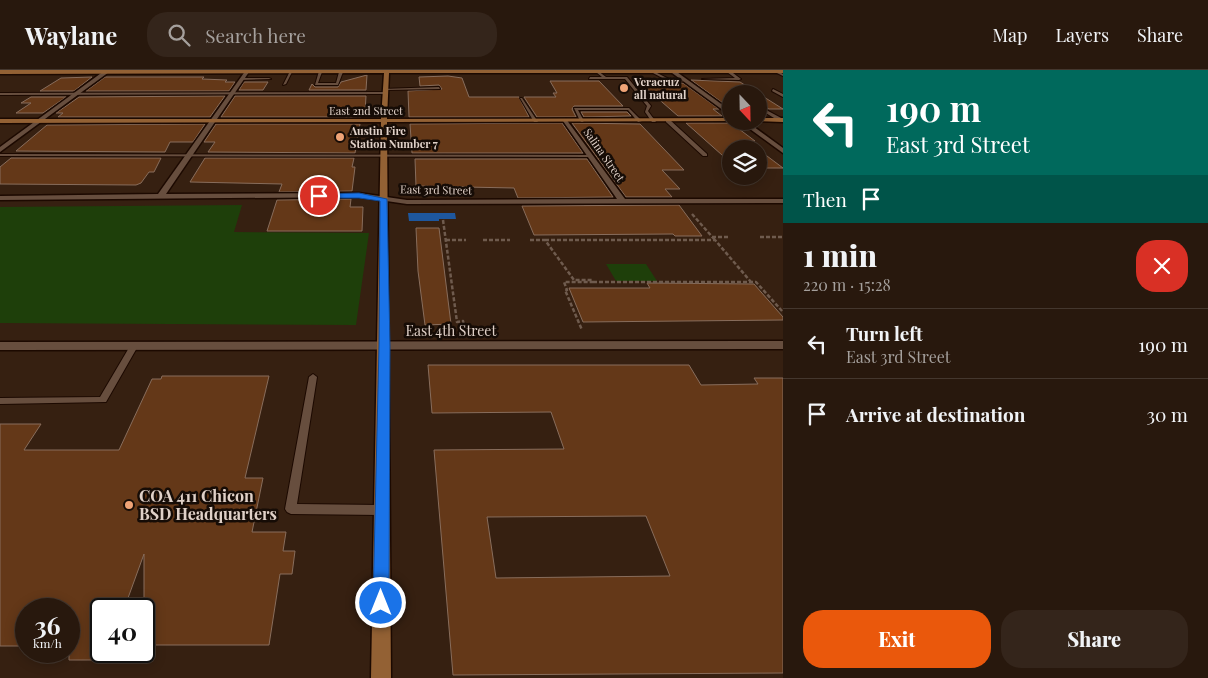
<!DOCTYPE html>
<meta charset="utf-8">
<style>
:root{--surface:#28180d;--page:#34251b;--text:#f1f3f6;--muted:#a5a09d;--line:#44372e;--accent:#ea580c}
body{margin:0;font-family:"Playfair Display",serif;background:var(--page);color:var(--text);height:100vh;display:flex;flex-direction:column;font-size:19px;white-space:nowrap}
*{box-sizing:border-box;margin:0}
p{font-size:16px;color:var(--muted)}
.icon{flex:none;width:28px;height:28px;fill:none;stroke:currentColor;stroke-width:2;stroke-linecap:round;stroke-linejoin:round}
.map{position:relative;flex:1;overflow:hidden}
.sheet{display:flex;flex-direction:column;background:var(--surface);width:425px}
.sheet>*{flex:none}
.hud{background:#00695c;color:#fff;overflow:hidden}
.needle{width:32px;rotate:158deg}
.controls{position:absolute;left:722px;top:15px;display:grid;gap:10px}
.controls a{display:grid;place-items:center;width:45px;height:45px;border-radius:50%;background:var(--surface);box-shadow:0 2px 12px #0003,0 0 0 1px var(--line);font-size:25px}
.speed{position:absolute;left:15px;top:528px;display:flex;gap:10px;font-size:25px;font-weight:700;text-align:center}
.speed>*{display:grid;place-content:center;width:65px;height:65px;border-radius:50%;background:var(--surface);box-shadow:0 2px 12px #0003,0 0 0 1px var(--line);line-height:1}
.speed small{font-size:12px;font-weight:400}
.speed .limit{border:2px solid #111;border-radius:8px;background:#fff;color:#111}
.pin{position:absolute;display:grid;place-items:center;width:42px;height:42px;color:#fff;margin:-21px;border:2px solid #fff;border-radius:50%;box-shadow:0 1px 5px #0007}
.me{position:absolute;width:55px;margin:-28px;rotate:0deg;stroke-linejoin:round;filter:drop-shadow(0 0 4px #0008)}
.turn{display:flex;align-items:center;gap:18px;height:105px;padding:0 20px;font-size:22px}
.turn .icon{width:65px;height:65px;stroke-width:2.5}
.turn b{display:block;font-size:35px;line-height:42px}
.then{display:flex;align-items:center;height:48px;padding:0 20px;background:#0003;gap:10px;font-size:19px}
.round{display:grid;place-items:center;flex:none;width:52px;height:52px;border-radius:20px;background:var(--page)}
.headline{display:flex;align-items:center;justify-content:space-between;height:85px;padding:0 20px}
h1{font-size:30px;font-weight:800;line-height:38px}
.cta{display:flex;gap:10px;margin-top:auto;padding:10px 20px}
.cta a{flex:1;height:58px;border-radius:20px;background:var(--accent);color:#fff;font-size:20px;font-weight:800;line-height:58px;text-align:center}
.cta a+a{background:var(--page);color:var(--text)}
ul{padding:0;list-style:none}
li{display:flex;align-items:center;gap:15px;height:70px;padding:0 20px;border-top:1px solid var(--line)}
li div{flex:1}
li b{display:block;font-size:19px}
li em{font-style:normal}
header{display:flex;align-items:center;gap:30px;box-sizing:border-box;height:70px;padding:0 25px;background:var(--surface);border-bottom:1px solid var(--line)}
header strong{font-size:24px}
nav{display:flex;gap:28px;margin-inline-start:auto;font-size:18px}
.search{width:350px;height:45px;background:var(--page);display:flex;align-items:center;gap:12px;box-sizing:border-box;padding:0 18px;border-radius:20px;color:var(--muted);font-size:19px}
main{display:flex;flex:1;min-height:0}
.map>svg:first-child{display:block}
.green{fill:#1e3f0a}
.water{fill:#1e579e}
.building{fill:#643818;stroke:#886d5c;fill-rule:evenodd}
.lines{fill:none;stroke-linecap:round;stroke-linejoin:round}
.lane-casing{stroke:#1c0900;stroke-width:2}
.street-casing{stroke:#1c0900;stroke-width:3}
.secondary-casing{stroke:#1c0900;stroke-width:3}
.path{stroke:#6f5b4e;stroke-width:2.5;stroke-dasharray:4 2;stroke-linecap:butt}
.lane{fill:#674e3e;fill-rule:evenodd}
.street{fill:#674e3e;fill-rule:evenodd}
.secondary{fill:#936134;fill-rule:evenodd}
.route{fill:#1a73e8;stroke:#114b97}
.poi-dot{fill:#efa376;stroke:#160c06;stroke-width:2}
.labels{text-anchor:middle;stroke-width:5;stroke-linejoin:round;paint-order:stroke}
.far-poi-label{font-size:11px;font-weight:bold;fill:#e0d1c8;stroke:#160c06;text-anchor:start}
.far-street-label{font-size:11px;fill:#e0d1c8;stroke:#160c06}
.street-label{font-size:14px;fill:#e0d1c8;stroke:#160c06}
.near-poi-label{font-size:16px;font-weight:bold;fill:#e0d1c8;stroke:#160c06;text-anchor:start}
</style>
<header>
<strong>Waylane</strong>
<div class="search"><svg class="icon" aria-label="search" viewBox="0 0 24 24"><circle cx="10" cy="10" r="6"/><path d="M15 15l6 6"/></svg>Search here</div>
<nav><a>Map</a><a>Layers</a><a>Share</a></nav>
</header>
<main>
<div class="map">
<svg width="783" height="608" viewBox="0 0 783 608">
<rect width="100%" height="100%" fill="#362011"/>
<!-- green -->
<path class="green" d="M242,135L234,162L369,163L356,255L0,253V137Z
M606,194H646L657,211H616Z"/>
<!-- water -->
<path class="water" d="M408,143H455L456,149H439V151H409Z"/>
<!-- building -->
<path class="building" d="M367,5L366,20H309L312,14L315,17H338L341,12Z
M448,6L462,8L469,27H519L529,47H409L408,21L442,19L439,15L420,16L419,7Z
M92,7L74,21H40L61,8Z
M105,7H204L202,9L227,10L225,12H235L229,21H86Z
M663,10L670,14L683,13L719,39H713L722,46H678L638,11Z
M691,10L740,12L783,39H769L759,34V24H731V39Z
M550,11H599L623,36H574L572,39L576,47H537L524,27H556L553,23H557Z
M244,12H268L263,20H239Z
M225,26L210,47H58L63,43H56L79,27Z
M235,26H366L365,42H362L361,47H221Z
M31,27H66L43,43H16L31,33H21Z
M581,42H627L631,46L584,47Z
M562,53L583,83H412L410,54Z
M572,53L640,54L684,100H662L680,119H665L672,127H626Z
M686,53H731L755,71H747L757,79H731V93Z
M205,54L193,72H170L165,82L16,81L47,55Z
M216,54H360L355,83L208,82L215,72H204Z
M759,80L783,98H759Z
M11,88H161L154,102H149L141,113L136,115L0,114V97Z
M205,88H354L352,97H355L352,121L279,122L282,114L190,112Z
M415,89H587L613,127L518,128L514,118L416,116Z
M351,129L350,137H363L362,161H267L277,130Z
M679,135L702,166H675L673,164L534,165L522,136Z
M416,158H439L451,254L425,255L418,201Z
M647,213L754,214L783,247V250L583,252L569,218H650Z
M428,295H689L701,315L758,314L754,308H783V603L453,605L434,380L564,379L551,342L432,343ZM646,446L670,506L496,508L487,447Z
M162,306H269L245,408H263L252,462H286L283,481H295L292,504H280L269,575H144V484L124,539H101V590H69V539H26V576H0V354H41L24,380H119L152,309H161Z"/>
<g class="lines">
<!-- lane casing -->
<g class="lane-casing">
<path id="lane" d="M727,0H729L741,9L739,10L702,9L735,8L727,2Z
M776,0L783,4V6L775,2Z
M290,1L292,2L286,14L283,15Z
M319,1L322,2L318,13H336L339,2H343L338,15H315Z
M598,1L606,7H627L651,36L648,41L656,52H652L645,42L647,36L625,9H589L590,7H602L596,2Z
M653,1L671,10L688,11L670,12L653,3Z
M241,8H269L271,9L240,10Z
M439,17L440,19L385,20L383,19Z
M773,19L783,24V27L772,21Z
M385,22L384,24L0,25V23Z
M520,28H522L538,52H534Z
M759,36L783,49V50L779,51L759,39Z
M574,38H629L642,51L638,52L628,40H578L584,51L582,52L580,51Z
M666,50H670L707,84V86H703L666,52Z
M0,84L590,85L592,86L590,87L0,86Z
M134,273L138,276L106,332L0,334V328L100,327L130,276Z
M313,304L317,307L297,434L381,435L385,437L387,440L385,443L381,445L291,444L287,442L285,439L309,307Z"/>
</g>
<!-- street casing -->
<g class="street-casing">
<path id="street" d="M246,0L249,2L166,124L359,123L407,130L617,129L563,51L566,49L625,129H783V133L407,134L359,127L0,130V126L158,124Z
M668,0H674L731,41V46Z
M104,1L109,2L0,82V77Z
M739,51H746L783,78V83Z
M783,271V279L0,280V272Z"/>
</g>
<!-- secondary casing -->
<g class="secondary-casing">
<path id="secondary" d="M0,0H783V3H389L387,49L731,48V51H733L387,52L391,608H371L381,52L0,53V49H381L384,3L0,4Z
M759,48H783V52L757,51H759Z"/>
</g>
<!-- path -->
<path class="path" d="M692,144L715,170
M443,150L457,252L463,251L465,260
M712,167H728
M760,167H783
M446,170H466
M483,170H510
M530,170H545L574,210H592L593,212H564L567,220H565L582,260
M545,170H715L751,212
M593,212H756L783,242"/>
<!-- lane -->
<use href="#lane" class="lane"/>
<!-- street -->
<use href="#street" class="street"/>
<!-- secondary -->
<use href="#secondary" class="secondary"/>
</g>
<!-- route -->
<path class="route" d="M359,123L387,129L390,276L389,533L387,539L381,541L375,539L373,533L379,276L380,131L359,128H319L315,126L319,124Z"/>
<!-- markers -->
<g class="poi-dot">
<circle cx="624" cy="18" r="5"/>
<circle cx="340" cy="67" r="5"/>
<circle cx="129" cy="435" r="5"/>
</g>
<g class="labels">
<!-- far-poi labels -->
<g class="far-poi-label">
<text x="634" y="16">Veracruz<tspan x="634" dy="13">all natural</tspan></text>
<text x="350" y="65">Austin Fire<tspan x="350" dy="13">Station Number 7</tspan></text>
</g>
<!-- far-street labels -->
<g class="far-street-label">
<text x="366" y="45">East 2nd Street</text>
<text transform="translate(604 85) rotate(55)" y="4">Salina Street</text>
<text transform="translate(436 120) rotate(1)" y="4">East 3rd Street</text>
</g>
<!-- street labels -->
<g class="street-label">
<text x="451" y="266">East 4th Street</text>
</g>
<!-- near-poi labels -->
<g class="near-poi-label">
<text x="139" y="432">COA 411 Chicon<tspan x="139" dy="18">BSD Headquarters</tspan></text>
</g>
</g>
</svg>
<div class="controls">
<a><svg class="needle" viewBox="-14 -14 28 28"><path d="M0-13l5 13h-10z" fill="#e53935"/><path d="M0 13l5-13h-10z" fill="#a5a09d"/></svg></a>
<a><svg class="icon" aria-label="layers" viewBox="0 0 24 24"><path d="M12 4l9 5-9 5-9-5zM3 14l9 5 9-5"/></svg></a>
</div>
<div class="speed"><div>36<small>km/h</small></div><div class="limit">40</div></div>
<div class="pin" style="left:319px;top:126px;background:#d93025"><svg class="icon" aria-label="arrive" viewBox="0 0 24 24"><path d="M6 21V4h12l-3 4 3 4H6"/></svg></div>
<svg class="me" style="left:381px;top:533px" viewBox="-20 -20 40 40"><circle r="17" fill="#1a73e8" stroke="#fff" stroke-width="3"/><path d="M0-11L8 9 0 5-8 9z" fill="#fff"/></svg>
</div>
<section class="sheet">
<div class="hud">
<div class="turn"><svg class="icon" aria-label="left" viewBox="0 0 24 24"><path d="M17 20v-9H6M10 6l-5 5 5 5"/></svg><div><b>190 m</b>East 3rd Street</div></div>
<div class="then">Then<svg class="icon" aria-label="arrive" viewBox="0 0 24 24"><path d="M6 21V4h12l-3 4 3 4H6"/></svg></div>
</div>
<div class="headline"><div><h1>1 min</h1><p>220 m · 15:28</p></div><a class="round" style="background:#d93025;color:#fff"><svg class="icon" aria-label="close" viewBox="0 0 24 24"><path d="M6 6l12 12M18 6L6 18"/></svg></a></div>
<ul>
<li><svg class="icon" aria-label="left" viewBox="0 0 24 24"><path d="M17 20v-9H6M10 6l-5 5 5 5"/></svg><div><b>Turn left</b><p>East 3rd Street</p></div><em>190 m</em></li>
<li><svg class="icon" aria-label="arrive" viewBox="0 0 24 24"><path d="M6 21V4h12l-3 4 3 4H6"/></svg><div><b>Arrive at destination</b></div><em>30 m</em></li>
</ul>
<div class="cta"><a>Exit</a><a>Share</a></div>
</section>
</main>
